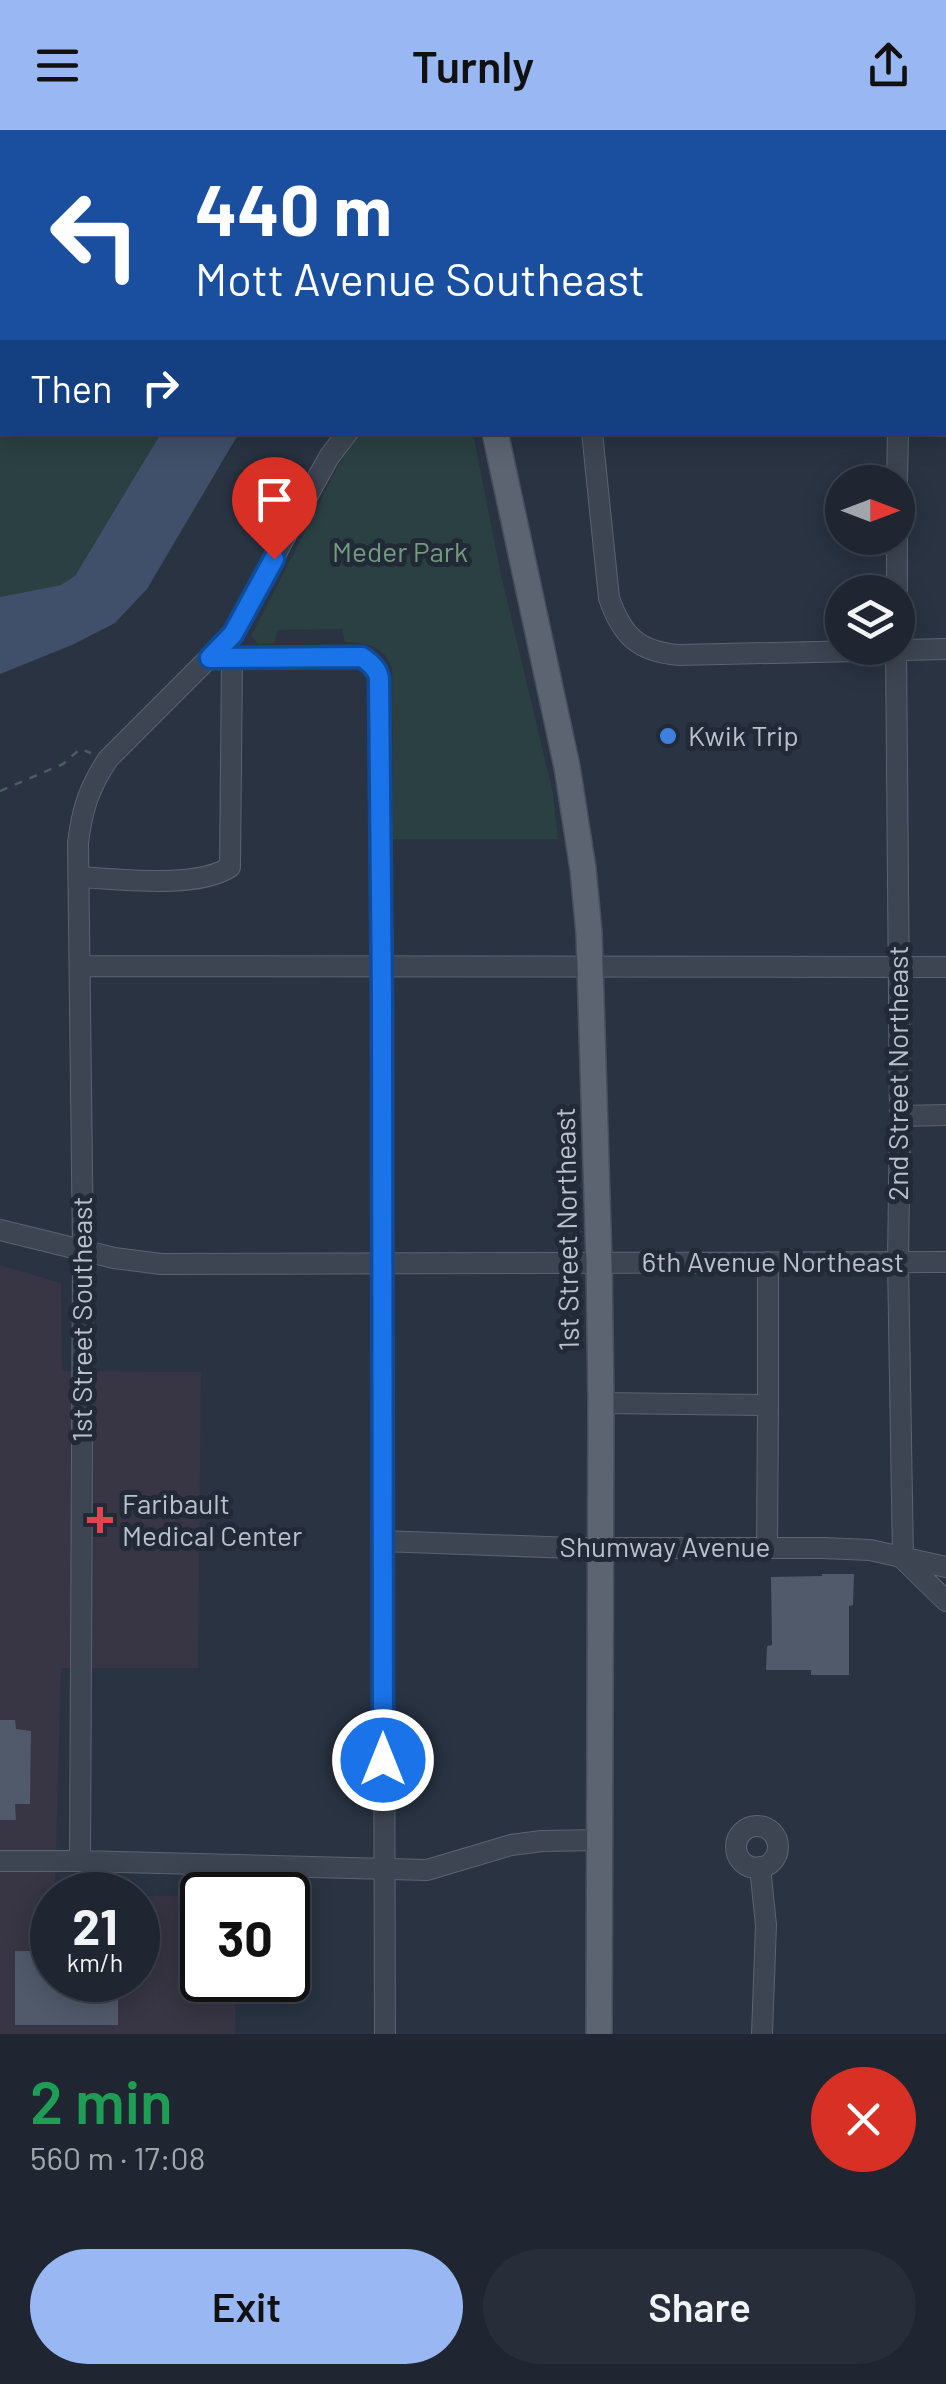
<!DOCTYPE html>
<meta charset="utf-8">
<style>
:root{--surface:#1f2632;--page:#272e3a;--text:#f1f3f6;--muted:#a1a5ac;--line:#3c434d;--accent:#99b8f3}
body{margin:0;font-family:Barlow,sans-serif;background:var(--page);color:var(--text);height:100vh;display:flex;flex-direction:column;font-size:38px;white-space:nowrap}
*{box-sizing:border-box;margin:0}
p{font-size:32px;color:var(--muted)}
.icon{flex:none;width:55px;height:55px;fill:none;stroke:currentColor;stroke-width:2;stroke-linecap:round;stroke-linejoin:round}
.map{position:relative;height:1904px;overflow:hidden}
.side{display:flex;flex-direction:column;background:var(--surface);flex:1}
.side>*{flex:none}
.top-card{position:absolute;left:0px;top:0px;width:948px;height:305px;box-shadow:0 5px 25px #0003,0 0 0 2px var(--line);background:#1a4fa0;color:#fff;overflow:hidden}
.needle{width:65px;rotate:90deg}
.tools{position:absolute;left:825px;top:335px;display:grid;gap:20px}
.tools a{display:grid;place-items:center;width:90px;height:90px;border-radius:50%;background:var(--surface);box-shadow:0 5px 25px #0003,0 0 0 2px var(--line);font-size:50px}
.speed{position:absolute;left:30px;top:1742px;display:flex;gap:20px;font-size:50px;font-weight:700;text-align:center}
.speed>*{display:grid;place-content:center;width:130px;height:130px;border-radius:50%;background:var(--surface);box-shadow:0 5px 25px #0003,0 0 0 2px var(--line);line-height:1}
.speed small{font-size:25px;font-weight:400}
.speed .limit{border:5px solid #111;border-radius:15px;background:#fff;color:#111}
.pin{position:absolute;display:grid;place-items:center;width:85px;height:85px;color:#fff;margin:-102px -42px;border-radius:50% 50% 50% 0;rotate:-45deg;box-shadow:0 0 10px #0007}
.pin .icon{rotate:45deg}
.me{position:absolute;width:110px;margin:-55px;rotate:0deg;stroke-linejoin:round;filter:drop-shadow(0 0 8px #0008)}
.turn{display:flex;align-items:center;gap:35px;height:210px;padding:0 30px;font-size:45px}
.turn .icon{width:130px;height:130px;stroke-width:2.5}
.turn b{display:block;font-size:70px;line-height:85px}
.then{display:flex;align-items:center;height:95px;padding:0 30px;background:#0003;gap:20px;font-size:38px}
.round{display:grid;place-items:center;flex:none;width:105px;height:105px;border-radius:52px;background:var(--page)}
.summary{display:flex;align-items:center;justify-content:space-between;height:170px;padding:0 30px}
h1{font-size:60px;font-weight:600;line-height:75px;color:#1e9e55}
.action{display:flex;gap:20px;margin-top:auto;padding:20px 30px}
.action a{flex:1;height:115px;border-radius:60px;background:var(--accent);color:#111;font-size:40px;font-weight:600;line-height:115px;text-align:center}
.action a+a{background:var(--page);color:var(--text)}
header{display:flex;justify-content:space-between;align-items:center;height:130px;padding:0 30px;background:var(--accent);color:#111;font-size:45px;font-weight:600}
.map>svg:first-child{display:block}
.medical{fill:#383544}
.green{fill:#2b4043}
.water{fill:#40506a}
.building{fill:#505a6b}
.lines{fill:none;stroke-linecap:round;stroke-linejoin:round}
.minor-casing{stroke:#5c6370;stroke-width:22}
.major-casing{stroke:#474e5c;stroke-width:28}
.path{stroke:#4a5d60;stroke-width:2.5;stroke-dasharray:8 8;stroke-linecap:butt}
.minor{stroke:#3d4552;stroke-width:20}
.major{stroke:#5c6472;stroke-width:25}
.rail-casing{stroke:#606979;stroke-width:9}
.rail{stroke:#222a38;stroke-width:5;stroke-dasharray:15;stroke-linecap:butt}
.route-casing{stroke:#114b97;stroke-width:25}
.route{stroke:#1a73e8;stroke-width:18}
.shop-dot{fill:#3f7fe0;stroke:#222a38;stroke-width:4}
.health-dot{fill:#e0444e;stroke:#222a38;stroke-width:4}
.labels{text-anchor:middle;stroke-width:10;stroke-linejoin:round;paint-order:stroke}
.park-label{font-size:28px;fill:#739b7e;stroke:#222a38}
.poi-label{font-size:28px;fill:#bbc1cc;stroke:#222a38;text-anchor:start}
.street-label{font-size:28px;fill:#bbc1cc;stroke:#222a38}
</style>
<header><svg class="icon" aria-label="menu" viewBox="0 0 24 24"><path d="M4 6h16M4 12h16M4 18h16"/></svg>Turnly<svg class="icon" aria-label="share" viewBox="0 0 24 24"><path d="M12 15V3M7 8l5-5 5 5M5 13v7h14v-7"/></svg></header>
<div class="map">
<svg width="946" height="1904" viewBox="0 0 946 1904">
<rect width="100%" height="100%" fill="#293342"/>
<!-- medical -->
<path class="medical" d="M0,1135L61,1153L62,1241L201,1242L198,1538H61L55,1765H52V1850H138V1766H202V1850H235V1904H0Z"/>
<!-- green -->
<path class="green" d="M0,101H2V302L161,303L75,446L62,455L0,467Z
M360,303H473L501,445L553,663L558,709H393L392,539C385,515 366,513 345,512L342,499L277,500L275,513L258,514L251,506L340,333Z"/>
<!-- water -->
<path class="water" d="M650,0H946V54L945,2H635Z
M161,303H239L147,459L115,493L72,515L0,544V467L61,455L75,446Z"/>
<!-- building -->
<path class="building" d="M822,1444H854L853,1475L849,1476V1545H811V1540H766L767,1516L772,1515L771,1447L822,1446Z
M0,1590H15L16,1599L31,1601L30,1674H15L16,1690H0Z
M15,1821H52V1850H118V1895H15Z"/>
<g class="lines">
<!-- minor casing -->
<g class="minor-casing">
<path id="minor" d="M945,229H946
M592,302L609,468C622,506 639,522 679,525L946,519
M897,352L898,302
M897,462V408
M896,518L900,986L898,1131L903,1429L946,1471
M210,528L361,527C370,533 377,538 379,548L382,835L385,1904
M79,747C119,749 197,759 230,737L232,528
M80,836L946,837
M900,986L946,985
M0,1100L114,1128L161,1134L946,1132
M768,1132V1275
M601,1273L768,1275L767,1417
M382,1411L573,1418H823L870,1420L946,1437
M736 1717a21 21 0 1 1 42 0a21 21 0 1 1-42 0Z
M0,1731H80L427,1740L511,1715L542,1711L600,1710
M80,1731L83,1121L78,713C82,679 89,658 108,629L233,504L288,401L329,327L348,302
M760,1737L766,1795L762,1904"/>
</g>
<!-- major casing -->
<g class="major-casing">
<path id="major" d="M430,0V2
M495,302L567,637L583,739L589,803L599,1132L601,1273L599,1904"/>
</g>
<!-- path -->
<path class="path" d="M900,0V2
M0,661L63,634L80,619L91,623"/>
<!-- minor -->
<use href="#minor" class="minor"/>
<!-- major -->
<use href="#major" class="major"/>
<!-- rail casing -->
<g class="rail-casing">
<path id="rail" d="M278,2L310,0
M0,27H2"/>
</g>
<!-- rail -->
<use href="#rail" class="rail"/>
</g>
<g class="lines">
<!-- route casing -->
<g class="route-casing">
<path id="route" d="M274,429L233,504L210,528L362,527C370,533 377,538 379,548L382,872L383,1630"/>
</g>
<!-- route -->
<use href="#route" class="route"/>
</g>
<!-- markers -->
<circle class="shop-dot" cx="668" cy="606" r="10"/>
<path class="health-dot" d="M95 1375h10v10h10v10h-10v10h-10v-10h-10v-10h10z"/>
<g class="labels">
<!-- park labels -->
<g class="park-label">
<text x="400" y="432">Meder Park</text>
</g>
<!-- poi labels -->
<g class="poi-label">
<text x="688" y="616">Kwik Trip</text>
<text x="122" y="1384">Faribault<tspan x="122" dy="32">Medical Center</tspan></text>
</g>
<!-- street labels -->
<g class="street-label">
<text transform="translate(898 943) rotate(-90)" y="10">2nd Street Northeast</text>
<text transform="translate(567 1099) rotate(-91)" y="10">1st Street Northeast</text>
<text x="773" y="1142">6th Avenue Northeast</text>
<text transform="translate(82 1189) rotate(-90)" y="10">1st Street Southeast</text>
<text x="665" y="1427">Shumway Avenue</text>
</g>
</g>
</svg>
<div class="tools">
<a><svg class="needle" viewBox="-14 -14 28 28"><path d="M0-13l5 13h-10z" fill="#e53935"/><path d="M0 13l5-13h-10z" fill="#a1a5ac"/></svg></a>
<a><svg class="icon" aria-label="layers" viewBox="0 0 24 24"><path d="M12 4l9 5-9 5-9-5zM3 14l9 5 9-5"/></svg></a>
</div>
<div class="speed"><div>21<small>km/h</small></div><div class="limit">30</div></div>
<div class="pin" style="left:274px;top:429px;background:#d93025"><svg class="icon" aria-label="arrive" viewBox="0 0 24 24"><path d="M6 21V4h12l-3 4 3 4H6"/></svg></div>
<svg class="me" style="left:383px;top:1630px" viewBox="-20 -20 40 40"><circle r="17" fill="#1a73e8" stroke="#fff" stroke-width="3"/><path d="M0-11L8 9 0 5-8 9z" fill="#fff"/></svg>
<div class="top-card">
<div class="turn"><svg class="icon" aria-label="left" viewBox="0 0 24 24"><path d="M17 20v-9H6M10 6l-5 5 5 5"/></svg><div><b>440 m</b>Mott Avenue Southeast</div></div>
<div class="then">Then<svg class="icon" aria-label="right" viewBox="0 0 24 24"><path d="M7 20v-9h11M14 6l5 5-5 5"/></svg></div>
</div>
</div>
<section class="side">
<div class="summary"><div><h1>2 min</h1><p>560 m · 17:08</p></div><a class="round" style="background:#d93025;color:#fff"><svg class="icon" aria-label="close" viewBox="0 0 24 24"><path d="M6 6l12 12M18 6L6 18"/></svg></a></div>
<div class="action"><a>Exit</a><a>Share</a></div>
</section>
